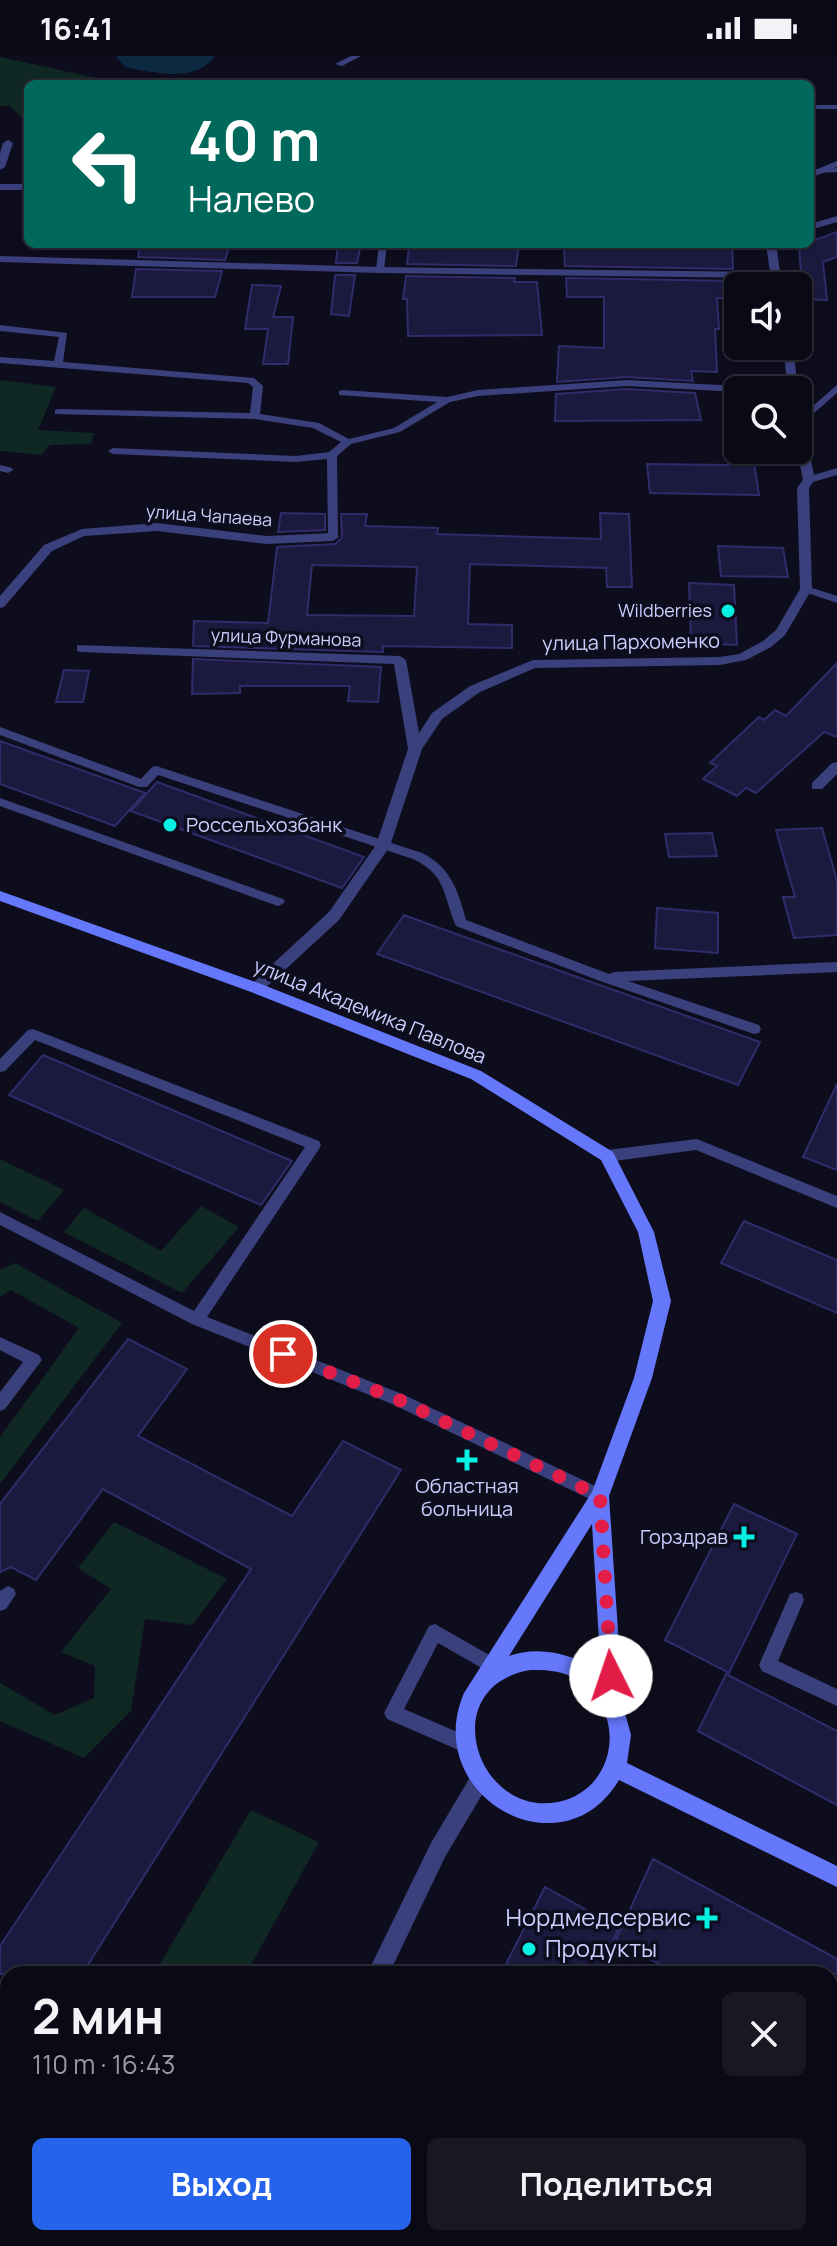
<!DOCTYPE html>
<html lang="ru">
<meta charset="utf-8">
<style>
:root{--surface:#0a0a16;--page:#181823;--text:#f1f3f6;--muted:#999aa1;--line:#2a2b35;--accent:#2563eb}
body{margin:0;font-family:Manrope,sans-serif;background:var(--page);color:var(--text);height:100vh;display:flex;flex-direction:column;font-size:30px;white-space:nowrap}
*{box-sizing:border-box;margin:0}
p{font-size:26px;color:var(--muted)}
.icon{flex:none;width:44px;height:44px;fill:none;stroke:currentColor;stroke-width:2;stroke-linecap:round;stroke-linejoin:round}
.map{position:relative;flex:1;overflow:hidden}
.side{position:absolute;left:0px;top:1910px;width:838px;height:280px;display:flex;flex-direction:column;background:var(--surface);border-radius:24px 24px 0 0;box-shadow:0 2px 6px #0004,0 0 0 2px var(--line)}
.side>*{flex:none}
.top-card{position:absolute;left:24px;top:24px;width:790px;height:168px;border-radius:12px;box-shadow:0 2px 6px #0004,0 0 0 2px var(--line);background:#00695c;color:#fff;overflow:hidden}
.controls{position:absolute;left:724px;top:216px;display:grid;gap:16px}
.controls a{display:grid;place-items:center;width:88px;height:88px;border-radius:12px;background:var(--surface);box-shadow:0 2px 6px #0004,0 0 0 2px var(--line);font-size:40px}
.pin{position:absolute;display:grid;place-items:center;width:68px;height:68px;color:#fff;margin:-34px;border:4px solid #fff;border-radius:50%;box-shadow:0 2px 8px #0007}
.me{position:absolute;width:88px;margin:-44px;rotate:356deg;stroke-linejoin:round;filter:drop-shadow(0 0 6px #0008)}
.turn{display:flex;align-items:center;gap:28px;height:168px;padding:0 32px;font-size:36px}
.turn .icon{width:104px;height:104px;stroke-width:2.5}
.turn b{display:block;font-size:56px;line-height:68px}
.round{display:grid;place-items:center;flex:none;width:84px;height:84px;border-radius:12px;background:var(--page)}
.head{display:flex;align-items:center;justify-content:space-between;height:136px;padding:0 32px}
h1{font-size:48px;font-weight:700;line-height:60px}
.button{display:flex;gap:16px;margin-top:auto;padding:16px 32px}
.button a{flex:1;height:92px;border-radius:12px;background:var(--accent);color:#fff;font-size:32px;font-weight:700;line-height:92px;text-align:center}
.button a+a{background:var(--page);color:var(--text)}
.status{display:flex;justify-content:space-between;align-items:center;height:56px;padding:0 40px;background:var(--surface);direction:ltr}
.status svg{height:22px;fill:currentColor}
.map>svg:first-child{display:block}
.green{fill:#102823}
.water{fill:#0d2942}
.building{fill:#1b193e;stroke:#2f2c6a;stroke-width:2;fill-rule:evenodd}
.lines{fill:none;stroke-linecap:round;stroke-linejoin:round}
.lane{fill:#39407c;fill-rule:evenodd}
.street{fill:#39407c;fill-rule:evenodd}
.secondary{fill:#6577fb;fill-rule:evenodd}
.route{stroke:#e11d48;stroke-width:14;stroke-dasharray:0 25.2}
.poi-dot{fill:#07eee3;stroke:#0d0d1e;stroke-width:3}
.labels{text-anchor:middle;stroke-width:7;stroke-linejoin:round;paint-order:stroke}
.far-street-label{font-size:18px;fill:#cbcdfd;stroke:#0d0d1e}
.far-poi-label{font-size:18px;fill:#cbcdfd;stroke:#0d0d1e;text-anchor:end}
.street-label{font-size:20px;fill:#cbcdfd;stroke:#0d0d1e}
.poi-label{font-size:20px;fill:#cbcdfd;stroke:#0d0d1e;text-anchor:start}
.near-poi-label{font-size:24px;fill:#cbcdfd;stroke:#0d0d1e;text-anchor:end}
</style>
<div class="status"><b>16:41</b><svg viewBox="0 0 49 12"><path d="M0 12V9h3v3zM5 12V6h3v6zM10 12V3h3v9zM15 12V0h3v12zM26 1h20v11H26zM47 4h2v5h-2z"/></svg></div>
<div class="map">
<svg width="837" height="2190" viewBox="0 0 837 2190">
<rect width="100%" height="100%" fill="#0d0d1e"/>
<!-- green -->
<path class="green" d="M0,1L101,23L256,28H28V68L10,50H0Z
M0,324L56,331L38,374L94,377L91,388L50,389L41,399L0,395Z
M0,1103L64,1134L38,1165L0,1146Z
M201,1150L239,1171L182,1237L64,1176L84,1152L161,1195Z
M15,1207L122,1267L0,1428V1381L79,1272L11,1234L0,1241V1214Z
M114,1466L227,1523L192,1569L145,1563L131,1655L84,1702L0,1665V1627L55,1659L94,1642L95,1610L61,1596L111,1533L78,1512Z
M251,1754L319,1786L246,1918H154Z
M8,2123V2182H100L95,2190H0V2136Z"/>
<!-- water -->
<path class="water" d="M116,0H215C196,28 152,16 125,11Z"/>
<!-- building -->
<path class="building" d="M837,176V201L823,206L827,244L803,243L799,190Z
M140,188H230L225,204L138,201Z
M338,188H361L357,207H336Z
M487,188H519L516,210L407,208L409,189L486,193Z
M622,188H732L733,213L565,210L564,192H622Z
M136,213L222,215L215,241H132Z
M335,219H355L349,260L331,258Z
M406,220L515,222L514,226H537L542,279L408,280L407,243H403Z
M566,222L734,225L735,242H717L719,273H715L717,316L691,315L693,325L627,321L557,326L559,290L604,292V241H567Z
M252,229L281,230L273,261H293L288,308H263L268,273H245Z
M627,333L695,337L701,364L555,365L556,338Z
M725,394H752L759,439L650,437L647,408L729,409Z
M281,457L325,458V474L278,476Z
M600,457L629,458L632,531H607L606,512L470,508L468,568L512,569V592L383,590V596L193,590L194,565L268,567L277,491L335,488L342,482L341,458H367L365,470L438,472L437,478L601,483ZM312,509L417,511L414,560L307,559Z
M718,490L783,492L788,521L721,520Z
M689,527L734,529L737,589L691,587Z
M193,603L381,611L378,646L348,645L350,630H240V637L192,638Z
M837,607V681L824,676L756,737L746,732L737,740L703,723L717,710L710,707L759,661L764,664L775,654L786,660Z
M64,614L89,615L83,646H56Z
M0,685L145,737L115,770L0,728Z
M157,726L364,801L342,832L131,755Z
M822,772L837,825V879L794,882L783,841H795L776,774Z
M712,777L717,800L669,801L665,778Z
M657,852L718,857V897L655,892Z
M404,859L431,869L760,986L738,1029L377,898Z
M43,999L292,1105L261,1149L9,1039Z
M837,1028V1114L803,1101Z
M744,1165L837,1204V1257L721,1207Z
M128,1283L187,1313L138,1380L292,1460L343,1385L401,1414L82,1918H0V1890L251,1513L103,1433L36,1524L11,1511L0,1516V1448Z
M734,1448L797,1478L729,1617L665,1584Z
M726,1618L837,1675V1749L698,1675Z
M653,1803L837,1903V1918H677L616,1884Z
M545,1831L619,1872L598,1918H501Z"/>
<g class="lines">
<!-- lane -->
<path class="lane" d="M351,0H361L342,10L335,8Z
M810,49H837V53H810Z
M837,112V116L817,117L813,115L817,113Z
M837,160V166L810,174V168Z
M379,188H387L384,214L380,217L376,214Z
M0,269L67,277L63,306L254,322L263,330L260,358L319,367L349,383L394,372L437,346L339,339V335L342,334L447,341L478,334L627,324L757,331L762,334H738V336L627,330L478,340L450,346L400,376L351,388L337,400L338,481L333,484L328,481L327,403L296,406L113,398L108,395L113,392L296,400L329,396L341,386L313,372L255,363L55,358V354L58,353L250,357L253,331L248,327L0,307V301L54,305L59,281L0,275Z
M837,329V337L798,371V363Z
M0,409L12,412L13,414L8,417L0,415Z
M806,530L837,540V547L802,535L801,533Z
M0,671L141,723L152,711L156,710L422,797C451,811 458,835 466,864L609,918L614,916L837,906V916L628,925L759,969L761,973L759,977L754,978L600,925L456,870C443,840 447,819 413,803L158,719L147,731H139L0,679Z
M0,742L283,843L285,846L279,850L275,849L0,750Z
M33,973L319,1085L321,1089L319,1093L207,1261L402,1338L606,1435L608,1440L606,1445L600,1447L594,1445L392,1348L192,1268L0,1169V1156L194,1255L305,1091L35,984L5,1015L0,1016V1003L28,974Z
M697,1083L837,1140V1152L696,1094L607,1106L602,1104L600,1100L602,1096L607,1094Z
M0,1281L39,1299L42,1304L5,1353L0,1355V1336L23,1306L0,1294Z
M8,1530L14,1533L16,1538L6,1553L0,1555V1535Z
M796,1536L802,1538L804,1544L778,1605L837,1633V1650L762,1615L759,1609L790,1538Z
M435,1568L498,1604L501,1610L498,1616L492,1618L438,1587L404,1653L469,1681L472,1687L469,1693L463,1696L387,1663L384,1657L429,1570Z
M452,2182H480L476,2190H448Z"/>
<!-- street -->
<path class="street" d="M8,84L13,87L5,111L0,114V97L3,87Z
M837,105V111L810,122V116Z
M0,128H28V134H0Z
M766,188H776L782,230H772L771,222L380,217L0,206V200L380,211L770,216Z
M783,290H793L798,334V335L788,334Z
M798,368L804,371L814,419L837,412V419L813,426L809,432L812,533L785,579L771,591L746,604L720,609L535,612L480,636L442,663L422,693L390,790L339,864L261,936H251L249,932L251,928L329,856L376,789L408,693L394,608L81,596L77,595V589L400,600L406,604L419,677L432,657L470,630L533,604L720,601L739,598L763,585L776,574L800,533L797,432L803,424L797,394Z
M157,467L266,480L333,477L339,481L333,485L266,488L157,475L84,480L52,495L4,551L0,552V540L44,489L82,473Z
M837,706V718L822,733H812V727L832,707Z
M479,1715L486,1718L489,1725L486,1732L445,1801L389,1918H367L431,1787L472,1718Z
M238,2182H262L258,2190H234Z"/>
<!-- secondary -->
<path class="secondary" d="M0,835L261,928L481,1015L613,1096L654,1176L671,1245L652,1322L609,1440L623,1650L631,1679L627,1707L837,1810V1831L619,1724C562,1820 420,1740 464,1637L592,1436L634,1322L653,1245L638,1176L601,1104L471,1023L251,936L0,845ZM592,1468L601,1618C576,1598 539,1589 509,1600ZM530,1614C544,1614 559,1614 572,1621C628,1649 620,1733 558,1746C477,1762 434,1631 530,1614Z"/>
</g>
<g class="lines">
<!-- route -->
<path class="route" d="M283,1298L397,1343L600,1440L611,1620"/>
</g>
<!-- markers -->
<g class="poi-dot">
<circle cx="728" cy="555" r="8"/>
<circle cx="170" cy="769" r="8"/>
<path d="M463 1392h8v8h8v8h-8v8h-8v-8h-8v-8h8z"/>
<path d="M740 1469h8v8h8v8h-8v8h-8v-8h-8v-8h8z"/>
<path d="M703 1850h8v8h8v8h-8v8h-8v-8h-8v-8h8z"/>
<circle cx="529" cy="1893" r="8"/>
</g>
<g class="labels">
<!-- far-street labels -->
<g class="far-street-label">
<text transform="translate(209 460) rotate(4)" y="6">улица Чапаева</text>
<text transform="translate(286 582) rotate(2)" y="6">улица Фурманова</text>
</g>
<!-- far-poi labels -->
<g class="far-poi-label">
<text x="712" y="561">Wildberries</text>
</g>
<!-- street labels -->
<g class="street-label">
<text transform="translate(631 586) rotate(-1)" y="7">улица Пархоменко</text>
<text transform="translate(370 955) rotate(22)" y="7">улица Академика Павлова</text>
</g>
<!-- poi labels -->
<g class="poi-label">
<text x="186" y="776">Россельхозбанк</text>
<text x="467" y="1437" text-anchor="middle">Областная<tspan x="467" dy="23">больница</tspan></text>
<text x="728" y="1488" text-anchor="end">Горздрав</text>
</g>
<!-- near-poi labels -->
<g class="near-poi-label">
<text x="691" y="1870">Нордмедсервис</text>
<text x="545" y="1901" text-anchor="start">Продукты</text>
</g>
</g>
</svg>
<div class="controls">
<a><svg class="icon" aria-label="sound" viewBox="0 0 24 24"><path d="M4 9h4l5-4v14l-5-4H4zM17 9q2 3 0 6"/></svg></a>
<a><svg class="icon" aria-label="search" viewBox="0 0 24 24"><circle cx="10" cy="10" r="6"/><path d="M15 15l6 6"/></svg></a>
</div>
<div class="pin" style="left:283px;top:1298px;background:#d93025"><svg class="icon" aria-label="arrive" viewBox="0 0 24 24"><path d="M6 21V4h12l-3 4 3 4H6"/></svg></div>
<svg class="me" style="left:611px;top:1620px" viewBox="-20 -20 40 40"><circle r="19" fill="#fff"/><path d="M0-13L10 11 0 6-10 11z" fill="#e11d48"/></svg>
<div class="top-card">
<div class="turn"><svg class="icon" aria-label="left" viewBox="0 0 24 24"><path d="M17 20v-9H6M10 6l-5 5 5 5"/></svg><div><b>40 m</b>Налево</div></div>
</div>
<section class="side">
<div class="head"><div><h1>2 мин</h1><p>110 m · 16:43</p></div><a class="round"><svg class="icon" aria-label="close" viewBox="0 0 24 24"><path d="M6 6l12 12M18 6L6 18"/></svg></a></div>
<div class="button"><a>Выход</a><a>Поделиться</a></div>
</section>
</div>
